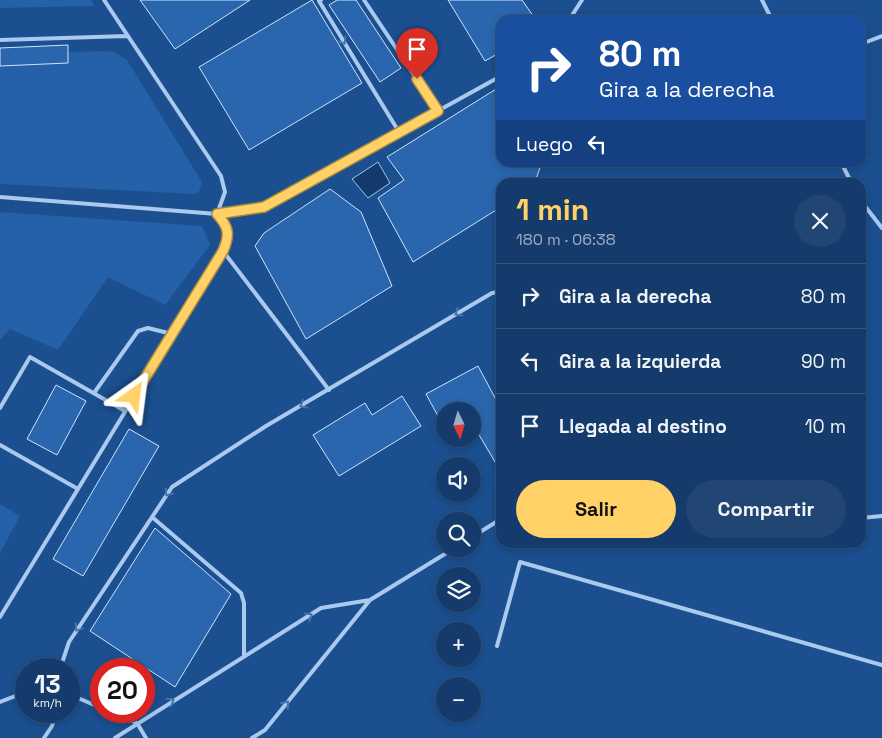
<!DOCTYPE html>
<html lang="es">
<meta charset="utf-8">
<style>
:root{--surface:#143b6b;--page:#214673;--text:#f1f3f6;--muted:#9dadc1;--line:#33557e;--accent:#ffd166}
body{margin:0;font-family:"Space Grotesk",sans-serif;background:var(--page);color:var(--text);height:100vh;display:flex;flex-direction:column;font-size:19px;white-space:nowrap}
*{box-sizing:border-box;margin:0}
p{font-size:16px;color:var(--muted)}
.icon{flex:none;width:28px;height:28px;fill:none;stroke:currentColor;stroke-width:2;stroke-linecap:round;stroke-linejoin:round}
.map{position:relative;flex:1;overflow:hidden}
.panel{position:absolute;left:496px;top:178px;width:370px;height:370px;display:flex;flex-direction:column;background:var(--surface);border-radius:15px;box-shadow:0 2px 8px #0003,0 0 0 1px var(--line)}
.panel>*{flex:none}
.top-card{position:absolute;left:496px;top:15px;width:370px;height:152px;border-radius:15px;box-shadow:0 2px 8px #0003,0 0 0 1px var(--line);background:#1a4fa0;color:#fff;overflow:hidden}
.needle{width:32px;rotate:175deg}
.buttons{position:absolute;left:436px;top:402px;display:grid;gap:10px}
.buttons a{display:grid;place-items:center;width:45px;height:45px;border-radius:50%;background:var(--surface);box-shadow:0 2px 8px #0003,0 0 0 1px var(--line);font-size:25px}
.speed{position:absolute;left:15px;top:658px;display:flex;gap:10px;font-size:25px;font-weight:700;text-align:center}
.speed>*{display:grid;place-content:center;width:65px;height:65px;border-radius:50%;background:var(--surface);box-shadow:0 2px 8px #0003,0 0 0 1px var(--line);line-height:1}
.speed small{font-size:12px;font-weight:400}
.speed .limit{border:8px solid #d22;background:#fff;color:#111}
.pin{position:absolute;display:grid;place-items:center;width:42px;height:42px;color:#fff;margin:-51px -21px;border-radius:50% 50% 50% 0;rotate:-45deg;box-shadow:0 0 5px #0007}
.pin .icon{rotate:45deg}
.me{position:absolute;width:55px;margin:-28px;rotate:31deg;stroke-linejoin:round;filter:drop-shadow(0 0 4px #0008)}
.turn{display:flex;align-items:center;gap:18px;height:105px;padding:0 20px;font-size:22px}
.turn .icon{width:65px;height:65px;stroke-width:2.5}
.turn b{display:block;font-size:35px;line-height:42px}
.then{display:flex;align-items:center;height:48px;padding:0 20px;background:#0003;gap:10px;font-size:19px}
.round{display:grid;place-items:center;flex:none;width:52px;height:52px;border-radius:26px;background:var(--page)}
.headline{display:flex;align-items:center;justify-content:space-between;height:85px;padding:0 20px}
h1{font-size:30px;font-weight:700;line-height:38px;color:var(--accent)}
.primary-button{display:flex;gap:10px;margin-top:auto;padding:10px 20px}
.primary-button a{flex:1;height:58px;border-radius:30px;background:var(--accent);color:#111;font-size:20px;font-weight:700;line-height:58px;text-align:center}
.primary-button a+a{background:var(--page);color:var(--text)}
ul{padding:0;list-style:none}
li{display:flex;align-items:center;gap:15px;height:65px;padding:0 20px;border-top:1px solid var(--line)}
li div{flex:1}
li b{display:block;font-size:19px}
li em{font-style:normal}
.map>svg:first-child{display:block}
.green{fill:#2461a8}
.water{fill:#123a6d;stroke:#9cc4f0}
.building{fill:#2a66ad;stroke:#cfe3fa}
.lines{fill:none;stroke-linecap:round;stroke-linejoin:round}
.lane{stroke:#a9c9ee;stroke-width:4}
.oneway{stroke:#4674ac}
.route-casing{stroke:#a68842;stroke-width:12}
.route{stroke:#ffd166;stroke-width:9}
</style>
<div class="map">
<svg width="882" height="738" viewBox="0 0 882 738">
<rect width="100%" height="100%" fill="#1b4f8f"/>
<!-- green -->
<path class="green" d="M0,0H91L94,6L0,8Z
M103,51L114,52L127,60L202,182L199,192L194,194L0,184V55Z
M0,212L202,226L210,245L165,305L108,277L58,350L10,329L0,340Z
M0,504L20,516L0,553Z"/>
<!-- water -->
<path class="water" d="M378,162L390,183L368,198L352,179Z"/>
<!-- building -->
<path class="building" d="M140,0H250L175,49Z
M312,0L362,83L249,150L199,67Z
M337,0H356L401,68L380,82L329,5Z
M448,0H522L536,20H501V52L485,61Z
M68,45V63L0,66V48Z
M501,86V162H542L535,182H501V207L413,262L378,198L404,180L387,157Z
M330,189L361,212L392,286L306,339L255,246L264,233Z
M478,366L501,409V466L498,467L472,423V411H445V429L426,394Z
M56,385L86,401L57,455L27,439Z
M402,396L421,426L339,476L313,435L365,403L372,415Z
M129,429L159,446L83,576L53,559Z
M155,528L231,594L175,687L90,631Z"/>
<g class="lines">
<!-- lane -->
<path class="lane" d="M321,0L319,1L399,132
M364,0L438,111
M762,0L772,20
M569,20L582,0
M0,40L127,36
M861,44L882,36
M841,162L851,182
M0,197L217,214L264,207L501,76
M861,201L882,228
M223,251L329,390
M94,393L138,331L148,328L172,334
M0,408L30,357L125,411
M0,445L78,489
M152,517L241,593L244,603V656
M861,518L882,516
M472,537L501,519
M0,617L223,251C230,235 229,227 217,214L225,192L221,176L104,0
M497,646L520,562L882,665
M60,669L69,642L172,487L266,426L492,293L501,292
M69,694L101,708
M0,702L26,692
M110,711L137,723L146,738
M44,738L52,726L56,711
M115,738L321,608L370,600L453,549
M252,738L265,730L370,600"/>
</g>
<!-- one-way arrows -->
<defs><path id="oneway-chevron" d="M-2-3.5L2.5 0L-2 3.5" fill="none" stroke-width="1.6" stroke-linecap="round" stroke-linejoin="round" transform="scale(1.25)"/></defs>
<g class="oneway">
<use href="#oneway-chevron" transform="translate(343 41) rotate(58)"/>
<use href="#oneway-chevron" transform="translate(458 313) rotate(149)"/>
<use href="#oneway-chevron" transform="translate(303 405) rotate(150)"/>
<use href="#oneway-chevron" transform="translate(168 493) rotate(125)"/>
<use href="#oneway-chevron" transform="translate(309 616) rotate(-32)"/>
<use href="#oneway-chevron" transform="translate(78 628) rotate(124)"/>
<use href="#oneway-chevron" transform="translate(171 701) rotate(-33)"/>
<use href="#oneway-chevron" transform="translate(286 704) rotate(-51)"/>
</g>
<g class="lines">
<!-- route casing -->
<g class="route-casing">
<path id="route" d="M134,396L223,251C230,235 229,227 217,214L264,207L438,111L417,79"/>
</g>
<!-- route -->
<use href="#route" class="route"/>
</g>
</svg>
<div class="buttons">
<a><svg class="needle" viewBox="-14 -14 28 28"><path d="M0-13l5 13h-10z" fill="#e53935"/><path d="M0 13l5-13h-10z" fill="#9dadc1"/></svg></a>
<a><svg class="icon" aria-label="sound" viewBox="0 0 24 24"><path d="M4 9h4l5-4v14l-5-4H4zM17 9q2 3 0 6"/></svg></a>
<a><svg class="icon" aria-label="search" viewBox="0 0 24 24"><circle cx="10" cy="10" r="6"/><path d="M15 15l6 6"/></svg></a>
<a><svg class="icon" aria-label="layers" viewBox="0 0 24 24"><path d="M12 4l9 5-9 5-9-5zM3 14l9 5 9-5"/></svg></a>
<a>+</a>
<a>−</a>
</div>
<div class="speed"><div>13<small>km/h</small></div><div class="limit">20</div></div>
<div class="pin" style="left:417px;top:79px;background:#d93025"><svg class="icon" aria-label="arrive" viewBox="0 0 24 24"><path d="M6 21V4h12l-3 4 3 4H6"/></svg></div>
<svg class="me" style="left:134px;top:396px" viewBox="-20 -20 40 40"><path d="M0-17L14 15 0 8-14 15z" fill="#ffd166" stroke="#fff" stroke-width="4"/></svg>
<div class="top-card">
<div class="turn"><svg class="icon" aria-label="right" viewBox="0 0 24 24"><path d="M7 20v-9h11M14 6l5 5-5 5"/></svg><div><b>80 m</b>Gira a la derecha</div></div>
<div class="then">Luego<svg class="icon" aria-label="left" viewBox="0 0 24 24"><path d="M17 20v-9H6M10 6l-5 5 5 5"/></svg></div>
</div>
<section class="panel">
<div class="headline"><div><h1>1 min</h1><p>180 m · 06:38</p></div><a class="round"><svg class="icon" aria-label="close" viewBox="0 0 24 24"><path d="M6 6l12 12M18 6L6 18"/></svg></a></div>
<ul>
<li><svg class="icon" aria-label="right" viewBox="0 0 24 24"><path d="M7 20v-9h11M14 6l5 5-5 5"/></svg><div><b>Gira a la derecha</b></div><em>80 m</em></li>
<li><svg class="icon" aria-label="left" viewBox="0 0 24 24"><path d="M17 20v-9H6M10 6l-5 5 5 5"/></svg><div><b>Gira a la izquierda</b></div><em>90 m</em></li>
<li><svg class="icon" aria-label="arrive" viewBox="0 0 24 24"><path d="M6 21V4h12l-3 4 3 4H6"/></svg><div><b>Llegada al destino</b></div><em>10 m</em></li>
</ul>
<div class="primary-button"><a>Salir</a><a>Compartir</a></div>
</section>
</div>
